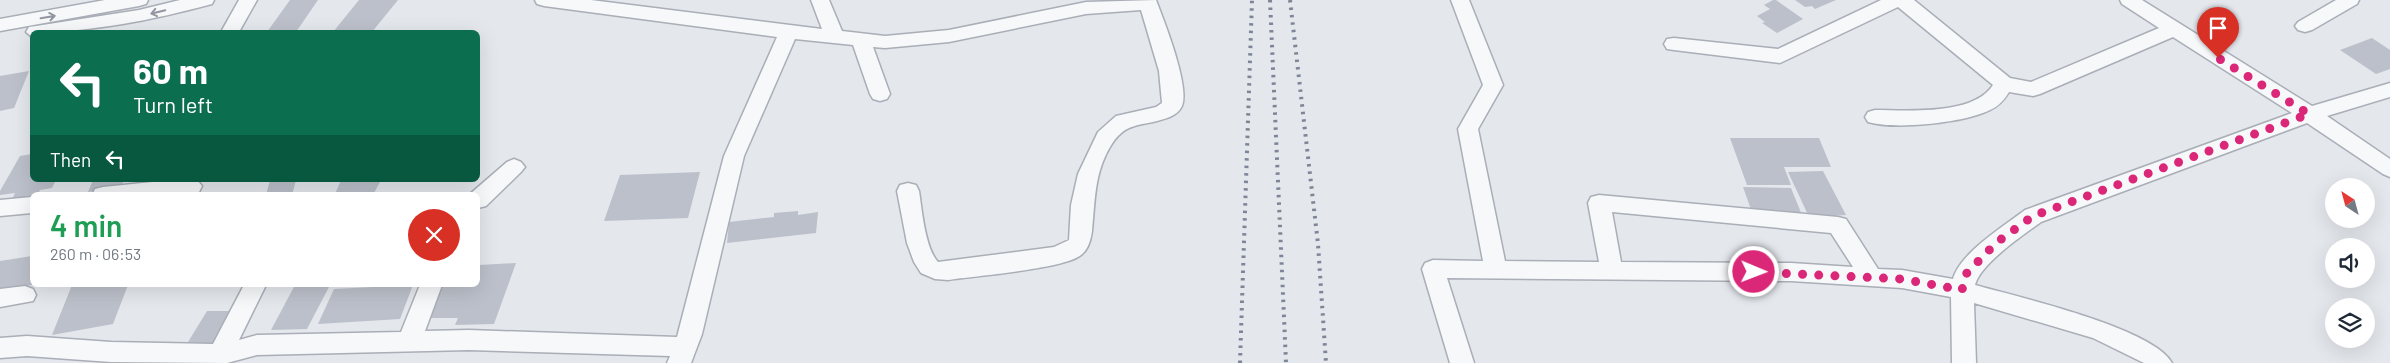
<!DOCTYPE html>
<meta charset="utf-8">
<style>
:root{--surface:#fff;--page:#f6f6f7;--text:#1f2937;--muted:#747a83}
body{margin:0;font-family:Barlow,sans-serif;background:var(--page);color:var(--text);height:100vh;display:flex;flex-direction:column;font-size:19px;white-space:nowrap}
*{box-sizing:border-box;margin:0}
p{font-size:16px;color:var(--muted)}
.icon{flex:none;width:28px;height:28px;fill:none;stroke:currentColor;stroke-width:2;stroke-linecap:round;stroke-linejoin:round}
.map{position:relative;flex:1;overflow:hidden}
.sheet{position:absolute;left:30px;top:192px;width:450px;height:95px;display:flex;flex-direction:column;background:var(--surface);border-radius:8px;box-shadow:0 5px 20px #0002}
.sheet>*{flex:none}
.banner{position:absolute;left:30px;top:30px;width:450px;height:152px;border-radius:8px;box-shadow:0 5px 20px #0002;background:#0b6e4f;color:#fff;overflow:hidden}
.needle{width:32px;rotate:324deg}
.buttons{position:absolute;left:2325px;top:178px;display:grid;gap:10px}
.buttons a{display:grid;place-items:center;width:50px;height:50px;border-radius:50%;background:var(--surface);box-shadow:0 5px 20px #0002;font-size:25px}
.pin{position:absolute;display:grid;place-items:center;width:42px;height:42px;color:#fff;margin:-51px -21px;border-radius:50% 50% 50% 0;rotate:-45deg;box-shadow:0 0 5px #0007}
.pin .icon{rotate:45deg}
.me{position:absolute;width:55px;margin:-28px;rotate:91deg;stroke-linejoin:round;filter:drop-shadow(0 0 4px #0008)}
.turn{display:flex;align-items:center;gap:18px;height:105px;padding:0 20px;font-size:22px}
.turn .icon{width:65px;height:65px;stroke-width:2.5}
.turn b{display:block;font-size:35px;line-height:42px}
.then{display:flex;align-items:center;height:48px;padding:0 20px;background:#0003;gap:10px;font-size:19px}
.round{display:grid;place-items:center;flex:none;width:52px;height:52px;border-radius:26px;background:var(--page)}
.overview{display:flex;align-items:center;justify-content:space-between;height:85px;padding:0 20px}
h1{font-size:30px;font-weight:600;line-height:38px;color:#1e9e55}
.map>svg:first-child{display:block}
.building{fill:#bbc0ca}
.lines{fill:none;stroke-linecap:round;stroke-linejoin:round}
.minor-casing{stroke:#a9aeb7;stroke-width:3}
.minor{fill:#f7f8fa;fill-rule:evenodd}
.rail{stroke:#7d8696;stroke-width:4;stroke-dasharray:2.5 5;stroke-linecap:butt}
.oneway{stroke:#9196a0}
.route{stroke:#db2777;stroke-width:9;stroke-dasharray:0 16.2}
</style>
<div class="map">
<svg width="2390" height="363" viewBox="0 0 2390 363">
<rect width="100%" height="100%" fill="#e4e7ec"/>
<!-- building -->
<path class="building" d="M290,0H318L296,32H267Z
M359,0H398L372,32H333Z
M1773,0H1776L1803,19L1777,33L1762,23L1765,22L1757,16L1770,9L1764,5Z
M1795,0H1836L1815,9L1812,6L1805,7Z
M2372,38L2390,50V69L2376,74L2340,50Z
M29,71L14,108L0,111V76Z
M1730,138H1819L1831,167H1784L1791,185H1747Z
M32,154V180H56L52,188L40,190L38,195H32V199L10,203L15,193L0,195V191L20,156Z
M1823,171L1846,215L1809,217L1788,172Z
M700,172L688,218L604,221L620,175Z
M93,180H124L121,187L88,192Z
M270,180H296L292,195H266Z
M341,180H381L373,195L335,194Z
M1743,187L1791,188L1802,215H1753Z
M798,211V215L818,212L816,233L727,243L729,222L774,217V213Z
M32,256V285L0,289V261Z
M516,263L494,324L455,325L458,318H428L443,285H478L479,265Z
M72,285H128L113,324L52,335Z
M295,285H330L307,329L271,330Z
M413,285L400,319L318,324L334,289Z
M207,311H238L216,347H185Z"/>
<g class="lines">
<!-- minor casing -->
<g class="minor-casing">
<path id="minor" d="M105,0H148L146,4L139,6L0,31V19Z
M180,0H214L212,4C152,20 94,32 32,32V37L26,32L29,27L36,26L139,10Z
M239,0H257L239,32H221Z
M535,0H591L822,29L811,0H829L842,31L885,36L949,30L1086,2L1156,0C1164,21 1190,86 1182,106C1177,117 1164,119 1153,122C1132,126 1122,127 1110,147C1094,174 1095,202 1092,231C1091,239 1088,250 1081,255C1064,269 974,276 948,280L935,279L921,273L914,262L907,243L897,191L900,185L908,183L916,185L919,191C922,210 925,248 938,262L1054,247L1069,240L1071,205L1078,174L1098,132L1116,116L1156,107L1162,103L1159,71L1141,10L1086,14L949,42L885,48L873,47L890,94L887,99L880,101L873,99L870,94L853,45L795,39L744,156L702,334L691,363H667L670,356L469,350L257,355L227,363L111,362L27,356L0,358V338L27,336L111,342L213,344L244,285H266L239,340L257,335L401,332L420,285H442L425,331L469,330L677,337L724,156L777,37L544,6L537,4Z
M1451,0H1469L1503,85L1478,129L1505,261L1599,262L1588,203L1591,197L1599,195L1838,217L1846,219L1878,269L1902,270L1953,279C1960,253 2004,226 2025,210L2292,113L2173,37L2040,94L2033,96L2009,92C2004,100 1999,106 1990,110C1964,123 1895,130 1868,122L1865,117L1868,112L1875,110C1907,110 1973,116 1993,85L1898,7L1780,63L1674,50L1667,49L1664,44L1667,39L1674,38L1778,49L1881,0H1914L2010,78L2031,82L2159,28L2122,4L2120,0H2142L2312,106L2390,83V97L2327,116L2390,159V177L2383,174L2307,123L2041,222C2023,235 1980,264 1975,285C2015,296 2154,328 2172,363H2144L2093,338L1974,303L1976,363H1952L1951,297L1902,288L1791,281L1447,278L1474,363H1450L1422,269L1425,263L1433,260L1483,261L1458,129L1483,85ZM1612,212L1831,233L1853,267L1791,263L1621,262Z
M2336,0H2359L2357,4L2312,30L2305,32L2298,30L2295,26L2298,22Z
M514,159L521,162L525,167L521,172L486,206L478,208V195L470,194L507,162Z
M172,180H197L202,186L199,192L181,195H92L95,189L103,187Z
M32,197V213L0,216V200Z
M25,286L33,289L36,295L33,301L0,307V289Z"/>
</g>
<!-- minor -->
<use href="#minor" class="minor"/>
<!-- rail -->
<path class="rail" d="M1270,0L1286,363
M1290,0L1318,244L1326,363
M1240,363L1252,0"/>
</g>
<!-- one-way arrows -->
<defs><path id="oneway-shaft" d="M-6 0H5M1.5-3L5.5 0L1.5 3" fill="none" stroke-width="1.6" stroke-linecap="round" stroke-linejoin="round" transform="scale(1.25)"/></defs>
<g class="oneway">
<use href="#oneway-shaft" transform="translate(158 12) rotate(166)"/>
<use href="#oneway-shaft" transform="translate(48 17) rotate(-10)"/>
</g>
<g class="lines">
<!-- route -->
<path class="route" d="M1754,272L1902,279L1962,290L1966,274L1996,243L2033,216L2309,114L2218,58"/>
</g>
</svg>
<div class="buttons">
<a><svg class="needle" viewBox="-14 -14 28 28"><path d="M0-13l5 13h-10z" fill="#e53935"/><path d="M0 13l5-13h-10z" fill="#747a83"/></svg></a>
<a><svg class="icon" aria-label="sound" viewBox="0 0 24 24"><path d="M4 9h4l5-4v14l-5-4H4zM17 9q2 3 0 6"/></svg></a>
<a><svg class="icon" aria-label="layers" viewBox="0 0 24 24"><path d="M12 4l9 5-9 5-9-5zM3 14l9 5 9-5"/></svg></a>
</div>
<div class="pin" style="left:2218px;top:58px;background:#d93025"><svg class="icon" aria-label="arrive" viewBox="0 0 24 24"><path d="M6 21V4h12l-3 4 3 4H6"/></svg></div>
<svg class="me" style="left:1754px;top:272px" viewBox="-20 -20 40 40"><circle r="17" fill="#db2777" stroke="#fff" stroke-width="3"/><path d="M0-11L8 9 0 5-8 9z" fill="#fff"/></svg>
<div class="banner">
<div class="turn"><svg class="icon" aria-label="left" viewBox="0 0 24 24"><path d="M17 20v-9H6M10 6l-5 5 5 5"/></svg><div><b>60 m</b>Turn left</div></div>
<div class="then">Then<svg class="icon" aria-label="left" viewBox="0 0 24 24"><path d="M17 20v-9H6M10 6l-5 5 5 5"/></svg></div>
</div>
<section class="sheet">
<div class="overview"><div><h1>4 min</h1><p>260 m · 06:53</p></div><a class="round" style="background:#d93025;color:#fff"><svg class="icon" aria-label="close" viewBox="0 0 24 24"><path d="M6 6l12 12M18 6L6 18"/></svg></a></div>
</section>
</div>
